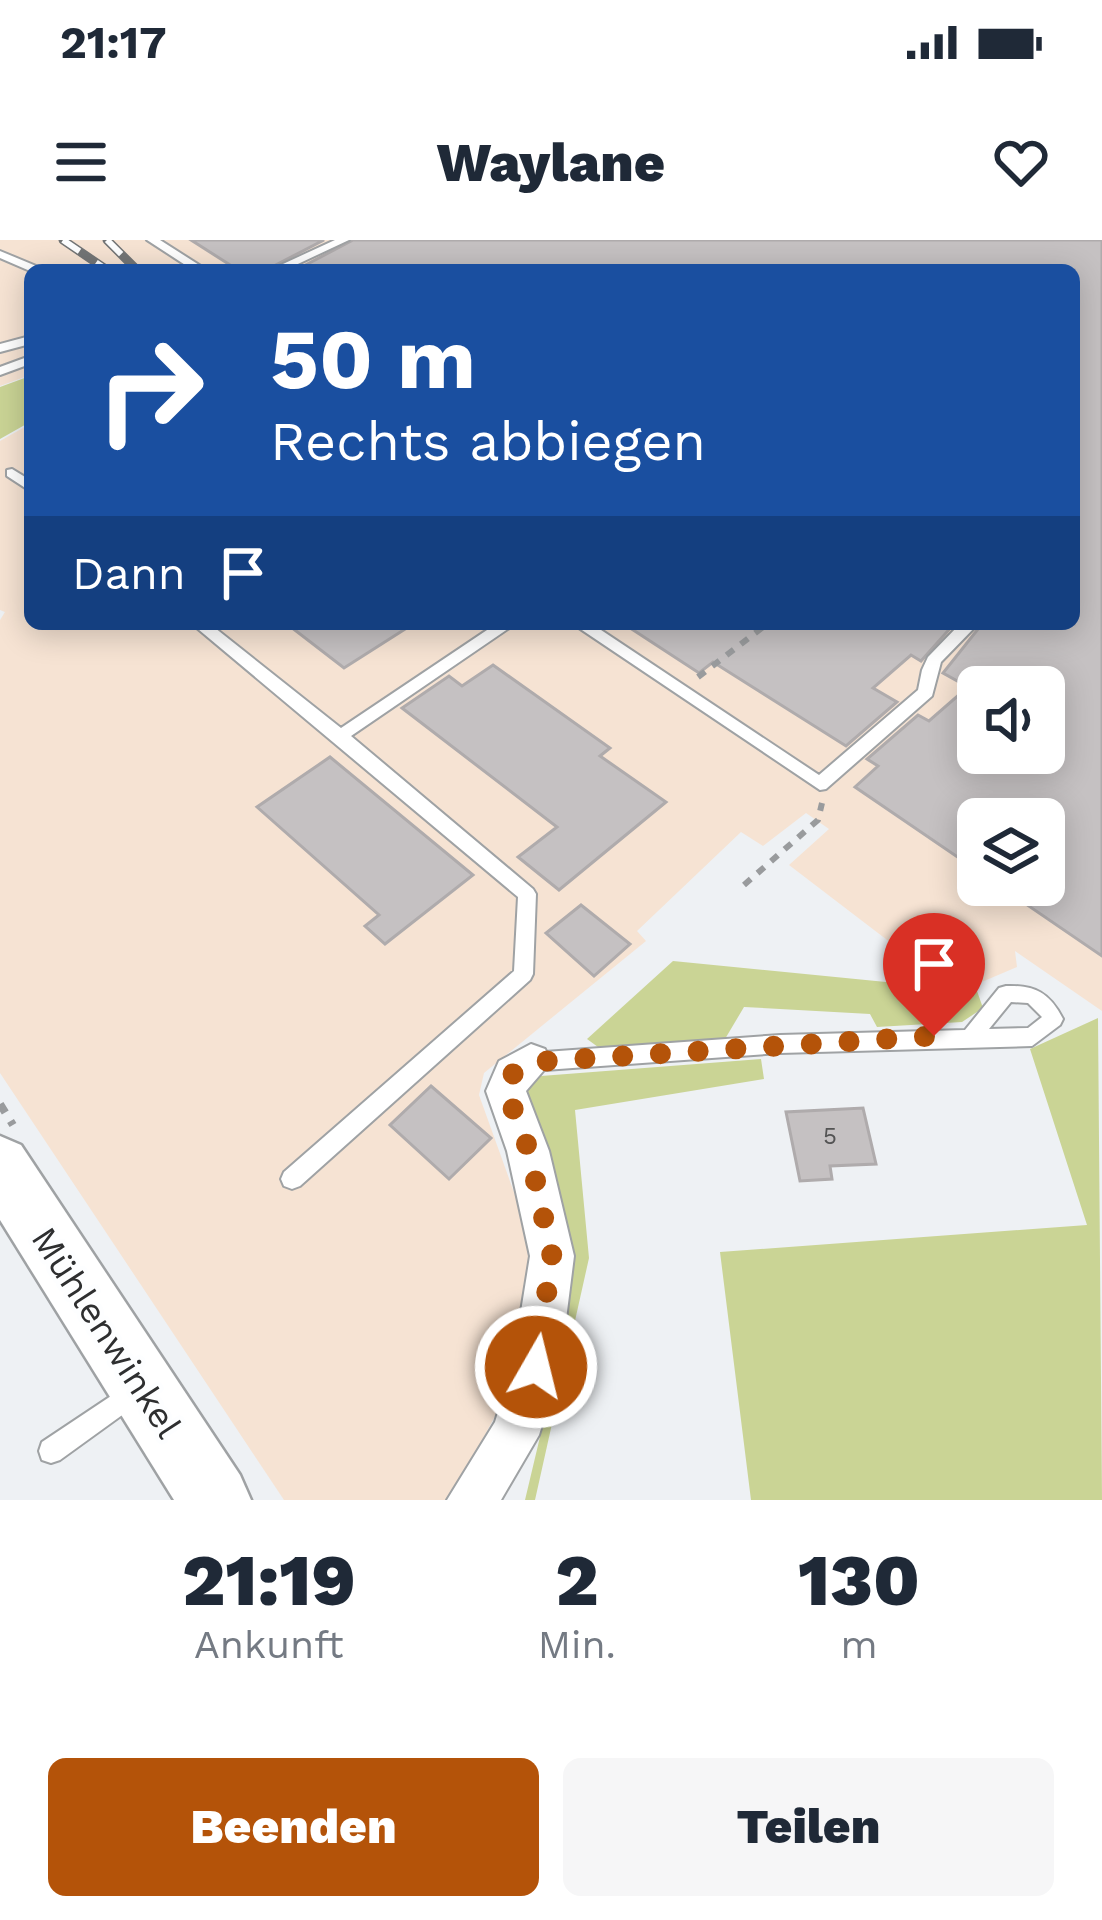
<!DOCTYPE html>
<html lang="de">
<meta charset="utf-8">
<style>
:root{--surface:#fff;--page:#f6f6f7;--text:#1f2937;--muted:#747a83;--accent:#b45309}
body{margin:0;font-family:"Work Sans",sans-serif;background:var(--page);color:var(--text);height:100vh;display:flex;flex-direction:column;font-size:45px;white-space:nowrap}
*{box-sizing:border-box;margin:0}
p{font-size:39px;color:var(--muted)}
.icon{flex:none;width:66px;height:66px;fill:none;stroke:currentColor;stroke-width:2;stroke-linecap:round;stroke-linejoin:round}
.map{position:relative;height:1260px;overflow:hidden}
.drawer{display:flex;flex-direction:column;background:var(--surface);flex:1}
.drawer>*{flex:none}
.banner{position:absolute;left:24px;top:24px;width:1056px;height:366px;border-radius:18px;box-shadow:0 6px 30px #0003;background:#1a4fa0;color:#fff;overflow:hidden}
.buttons{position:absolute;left:957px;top:426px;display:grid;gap:24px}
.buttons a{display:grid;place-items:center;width:108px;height:108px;border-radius:18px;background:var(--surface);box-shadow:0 6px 30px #0003;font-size:60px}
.pin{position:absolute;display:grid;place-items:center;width:102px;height:102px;color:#fff;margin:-123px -51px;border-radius:50% 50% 50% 0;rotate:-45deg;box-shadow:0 0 12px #0007}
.pin .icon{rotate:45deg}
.me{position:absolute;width:132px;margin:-66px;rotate:8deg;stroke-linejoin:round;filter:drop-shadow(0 0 9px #0008)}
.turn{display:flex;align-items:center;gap:42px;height:252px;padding:0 48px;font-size:54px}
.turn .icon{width:156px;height:156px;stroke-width:2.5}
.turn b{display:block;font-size:84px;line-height:102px}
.then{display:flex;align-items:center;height:114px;padding:0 48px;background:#0003;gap:24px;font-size:45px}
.eta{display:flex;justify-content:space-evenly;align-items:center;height:204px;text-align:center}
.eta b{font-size:72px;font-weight:800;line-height:84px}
.cta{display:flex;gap:24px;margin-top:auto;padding:24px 48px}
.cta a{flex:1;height:138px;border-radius:18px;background:var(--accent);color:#fff;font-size:48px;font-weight:800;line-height:138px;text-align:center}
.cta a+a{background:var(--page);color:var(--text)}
.status{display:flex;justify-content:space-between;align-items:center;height:84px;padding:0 60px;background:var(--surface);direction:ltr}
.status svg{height:33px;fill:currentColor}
header{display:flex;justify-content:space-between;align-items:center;height:156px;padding:0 48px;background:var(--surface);font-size:54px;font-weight:800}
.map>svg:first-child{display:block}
.industrial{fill:#f6e3d3;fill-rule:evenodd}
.green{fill:#cad495}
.building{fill:#c5c1c2;stroke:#afabac;stroke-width:3;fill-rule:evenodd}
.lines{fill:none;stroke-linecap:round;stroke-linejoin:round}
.lane-casing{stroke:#9fa2a4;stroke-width:4}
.street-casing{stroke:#9fa2a4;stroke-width:4}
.secondary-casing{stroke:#9fa2a4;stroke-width:5}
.path-far1{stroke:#999b9d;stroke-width:6;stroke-dasharray:9 9;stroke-linecap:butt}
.path{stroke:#999b9d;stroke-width:8;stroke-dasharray:10 10;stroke-linecap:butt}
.lane{fill:#fff;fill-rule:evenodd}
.street{fill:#fff;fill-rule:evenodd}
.secondary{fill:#fff;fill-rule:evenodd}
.rail-casing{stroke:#737576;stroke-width:9}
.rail{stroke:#fdfeff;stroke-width:6;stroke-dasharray:20;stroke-linecap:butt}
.route{stroke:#b45309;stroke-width:21;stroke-dasharray:0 37.8}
.labels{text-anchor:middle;stroke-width:9;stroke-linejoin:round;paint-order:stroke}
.number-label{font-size:24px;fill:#545454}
.near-street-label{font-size:36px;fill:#2e2f30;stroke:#fdfeff}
</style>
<div class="status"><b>21:17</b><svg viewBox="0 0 49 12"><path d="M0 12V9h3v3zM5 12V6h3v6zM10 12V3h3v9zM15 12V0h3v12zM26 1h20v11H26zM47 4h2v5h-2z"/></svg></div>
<header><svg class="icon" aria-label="menu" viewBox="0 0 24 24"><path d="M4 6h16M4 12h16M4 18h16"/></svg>Waylane<svg class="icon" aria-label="heart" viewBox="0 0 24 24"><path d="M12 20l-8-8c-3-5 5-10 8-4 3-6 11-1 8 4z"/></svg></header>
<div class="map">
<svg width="1102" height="1260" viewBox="0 0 1102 1260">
<rect width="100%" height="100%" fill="#eef1f4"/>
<!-- industrial -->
<path class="industrial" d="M0,0H1102V771L1015,711L1017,727L977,744L946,745L789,625L829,589L806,573L763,606L741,592L637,691L646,701L484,833L479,855L525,983L531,1047L510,1148L454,1253L445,1260H284L0,833V380L5,372L0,370V201L30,184V384H1074V30H30V135L0,146ZM978,447H1044V513H978ZM978,579H1044V645H978Z"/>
<!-- green -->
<path class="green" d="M30,136V182L0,199V147Z
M673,721L977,751L983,768L962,782L877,787L870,774L744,767L725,799L598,807L587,799Z
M1098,778L1102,1260H751L720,1012L1087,985L1030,809Z
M761,819L764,839L575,870L589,1018L535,1260H525L554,1138L571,1005L526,849L541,836Z"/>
<!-- building -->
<path class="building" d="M191,0H324L266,30H238Z
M353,0H1102V716L998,645H1044V579H978V631L855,547L878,526L867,519L918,475L929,481L968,447L943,433L982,384H1074V30H296ZM978,447H1044V513H978Z
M287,384H413L344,428Z
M624,384H954L921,421L911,415L873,448L897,462L846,506L713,422L699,433Z
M493,425L610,508L600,516L666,562L559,650L518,617L557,587L402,468L449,436L462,446Z
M330,517L473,635L385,704L365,686L379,675L257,567Z
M581,665L630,704L594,736L546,693Z
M431,846L491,898L449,939L390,885Z
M863,868L876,924L830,926L832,939L800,941L786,872Z"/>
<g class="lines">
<!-- lane casing -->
<g class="lane-casing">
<path id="lane" d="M147,0H160L207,30H193Z
M335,0H349L285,30H270Z
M0,11L41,28L43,30L30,31L0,18Z
M30,96V104L0,112V104Z
M30,116V124L0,135V127Z
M12,229L30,240V251L7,236V230Z
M192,384H210L341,488L496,384H515L351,496L533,649L536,654L533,734L530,740L300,946L292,949L284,946L281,939L284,932L514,731L518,657Z
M573,384H592L819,535L918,450L922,430L928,417L960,384H978L941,422L932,456L826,549L820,550Z
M1006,746C1035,745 1050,753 1063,779L1060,785L1032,806L780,813L531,831L524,828L521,822L524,816L531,813L780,795L965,790L999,748ZM1011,762L1028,763L1042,777L1028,788L989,789Z
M135,1140L143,1144L147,1152L143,1160L60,1220L51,1223L42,1220L39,1211L42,1202Z"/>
</g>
<!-- street casing -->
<g class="street-casing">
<path id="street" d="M531,804L545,809L551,822L526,851L549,911L574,1016L560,1127L539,1195L501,1260H447L495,1182L512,1127L530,1016L507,911L486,851L499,821Z"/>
</g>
<!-- secondary casing -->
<g class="secondary-casing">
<path id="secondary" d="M0,896L21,905L240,1235L251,1260H174L0,980Z"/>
</g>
<!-- path-far1 -->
<path class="path-far1" d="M698,437L767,384
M744,645L818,580L822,563"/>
<!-- path -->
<path class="path" d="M0,864L13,885"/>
<!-- lane -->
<use href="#lane" class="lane"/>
<!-- street -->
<use href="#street" class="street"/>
<!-- secondary -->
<use href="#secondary" class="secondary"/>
<!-- rail casing -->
<g class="rail-casing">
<path id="rail" d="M63,0L107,30
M107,0L137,30"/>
</g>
<!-- rail -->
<use href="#rail" class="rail"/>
</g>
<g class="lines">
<!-- route -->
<path class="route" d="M536,1127L552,1016L529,911L506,850L513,834L531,822L934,796"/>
</g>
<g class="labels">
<!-- number labels -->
<g class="number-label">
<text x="830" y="904">5</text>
</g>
<!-- near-street labels -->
<g class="near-street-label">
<text transform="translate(107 1092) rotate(57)" y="13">Mühlenwinkel</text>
</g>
</g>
</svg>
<div class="buttons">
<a><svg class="icon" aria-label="sound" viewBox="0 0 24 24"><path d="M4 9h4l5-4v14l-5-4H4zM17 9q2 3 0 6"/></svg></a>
<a><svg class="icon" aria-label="layers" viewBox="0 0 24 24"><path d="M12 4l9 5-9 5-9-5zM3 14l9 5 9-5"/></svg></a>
</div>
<div class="pin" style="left:934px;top:796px;background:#d93025"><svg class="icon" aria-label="arrive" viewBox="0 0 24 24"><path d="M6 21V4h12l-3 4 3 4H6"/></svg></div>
<svg class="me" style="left:536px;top:1127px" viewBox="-20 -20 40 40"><circle r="17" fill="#b45309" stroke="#fff" stroke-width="3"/><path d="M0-11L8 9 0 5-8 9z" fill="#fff"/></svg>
<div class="banner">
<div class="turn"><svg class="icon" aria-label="right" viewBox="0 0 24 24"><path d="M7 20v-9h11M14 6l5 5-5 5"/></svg><div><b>50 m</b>Rechts abbiegen</div></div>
<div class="then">Dann<svg class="icon" aria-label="arrive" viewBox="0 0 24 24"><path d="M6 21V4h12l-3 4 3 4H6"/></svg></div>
</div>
</div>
<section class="drawer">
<div class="eta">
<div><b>21:19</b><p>Ankunft</p></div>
<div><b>2</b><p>Min.</p></div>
<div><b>130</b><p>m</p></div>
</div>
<div class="cta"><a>Beenden</a><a>Teilen</a></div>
</section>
